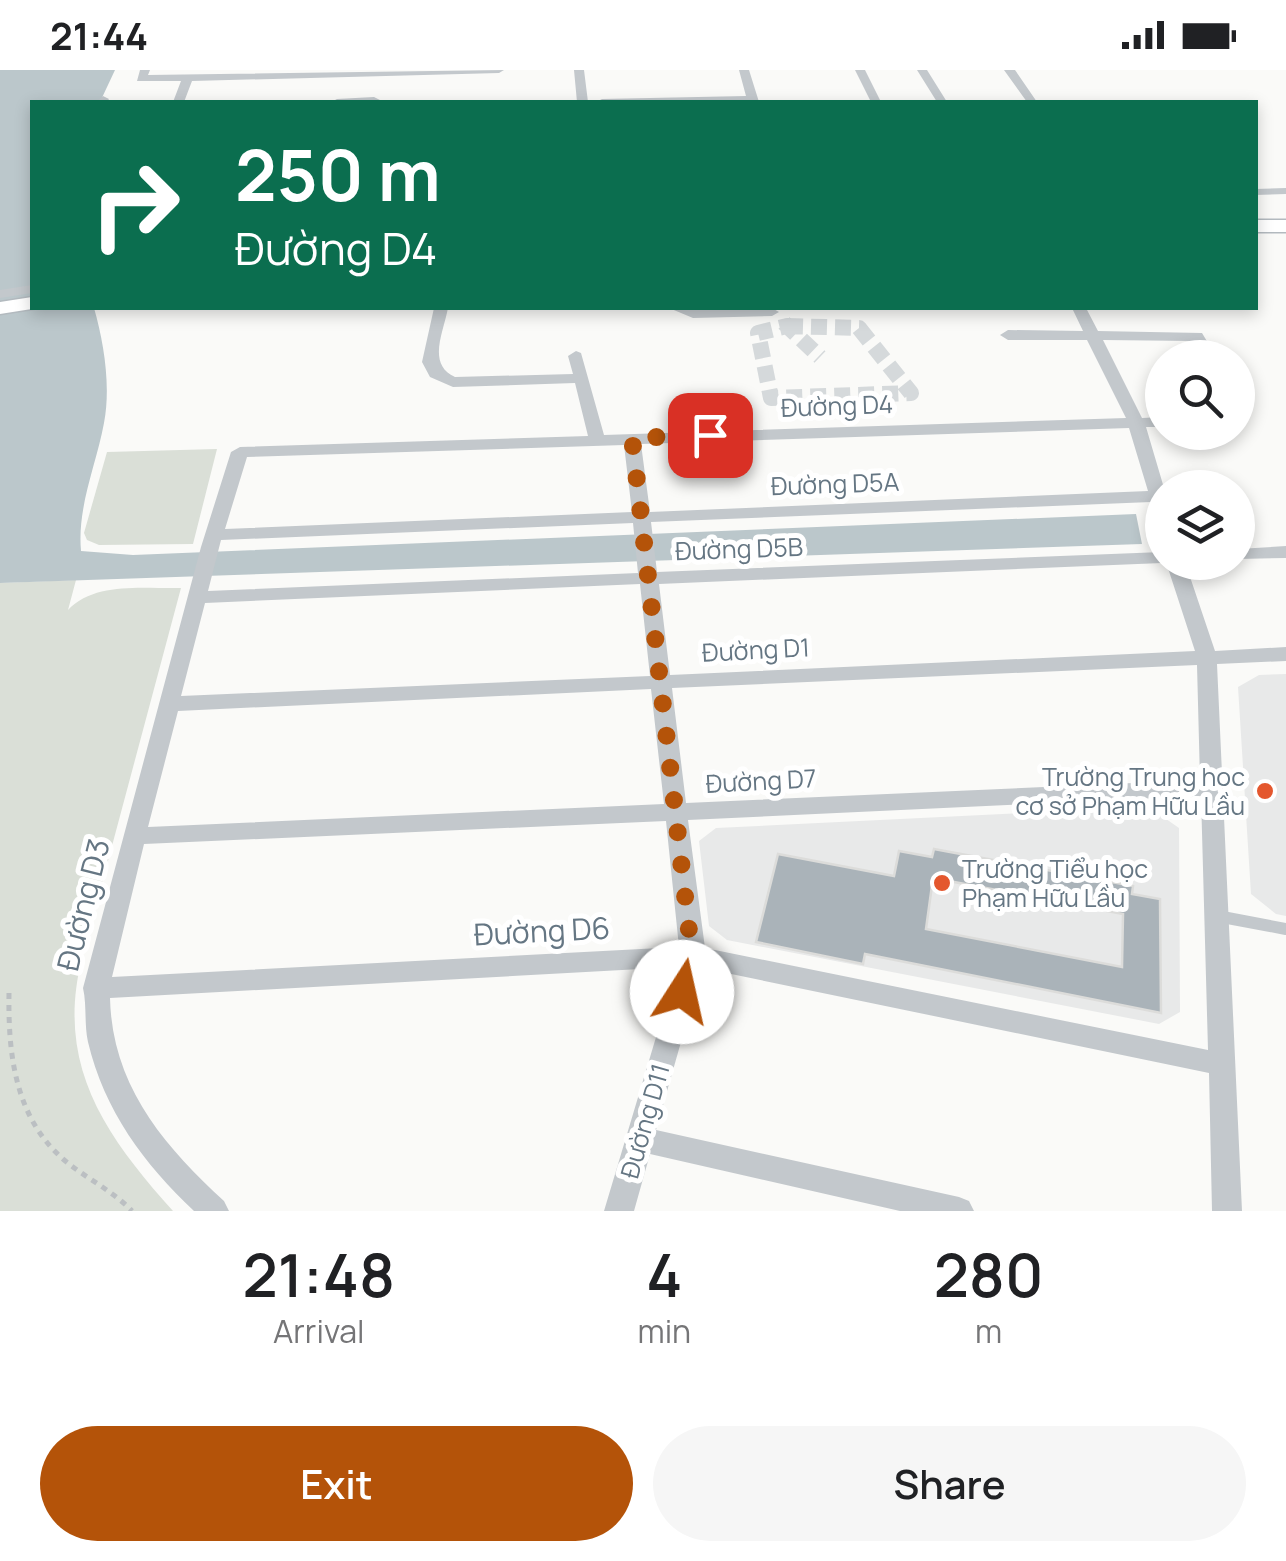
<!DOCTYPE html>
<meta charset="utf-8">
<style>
:root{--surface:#fff;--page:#f6f6f6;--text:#202124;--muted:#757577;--accent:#b45309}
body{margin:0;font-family:Manrope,sans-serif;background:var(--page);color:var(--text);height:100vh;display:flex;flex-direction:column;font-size:38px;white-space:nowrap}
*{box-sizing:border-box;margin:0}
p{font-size:32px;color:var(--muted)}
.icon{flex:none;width:55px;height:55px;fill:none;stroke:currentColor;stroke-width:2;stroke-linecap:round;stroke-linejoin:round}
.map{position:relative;height:1141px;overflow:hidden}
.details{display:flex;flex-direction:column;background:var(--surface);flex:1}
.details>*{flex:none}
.guide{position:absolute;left:30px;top:30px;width:1228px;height:210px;border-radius:0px;box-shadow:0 5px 15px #0003;background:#0b6e4f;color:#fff;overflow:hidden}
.controls{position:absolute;left:1145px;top:270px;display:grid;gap:20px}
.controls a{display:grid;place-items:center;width:110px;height:110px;border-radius:50%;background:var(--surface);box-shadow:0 5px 15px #0003;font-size:50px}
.pin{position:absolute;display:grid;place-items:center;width:85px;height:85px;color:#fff;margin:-42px;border-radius:20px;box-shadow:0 5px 15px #0006}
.me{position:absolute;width:110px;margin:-55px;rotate:10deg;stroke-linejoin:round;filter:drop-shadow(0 0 8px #0008)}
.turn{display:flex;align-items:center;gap:35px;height:210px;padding:0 40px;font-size:45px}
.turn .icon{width:130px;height:130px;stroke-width:2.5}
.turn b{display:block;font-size:70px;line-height:85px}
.eta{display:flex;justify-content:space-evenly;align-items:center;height:170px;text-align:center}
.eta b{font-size:60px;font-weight:600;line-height:70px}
.button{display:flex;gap:20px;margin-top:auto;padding:20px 40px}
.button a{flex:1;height:115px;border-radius:60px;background:var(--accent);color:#fff;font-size:40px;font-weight:600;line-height:115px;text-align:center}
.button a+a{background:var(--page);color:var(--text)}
.status{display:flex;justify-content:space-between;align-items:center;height:70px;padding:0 50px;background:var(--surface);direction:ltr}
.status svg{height:28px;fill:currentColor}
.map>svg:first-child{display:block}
.built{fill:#e8e9e9}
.green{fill:#dadfd7}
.water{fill:#bbc7cb}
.building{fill:#aab3b9;stroke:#dcdcda;stroke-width:2.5;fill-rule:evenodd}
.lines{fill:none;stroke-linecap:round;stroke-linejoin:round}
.street-tunnel{stroke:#d5d9db;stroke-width:16;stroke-dasharray:16 8;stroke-linecap:butt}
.secondary-casing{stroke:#b3babf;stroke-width:3}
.path{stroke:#bbbfc2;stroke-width:5;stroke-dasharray:6 6;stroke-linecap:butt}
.lane-far1{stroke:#c3c8cc;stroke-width:6}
.lane{stroke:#c3c8cc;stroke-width:12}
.street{fill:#c3c8cc;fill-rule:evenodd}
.secondary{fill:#fff;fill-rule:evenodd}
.route{stroke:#b45309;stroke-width:18;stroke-dasharray:0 32.4}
.poi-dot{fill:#e4572e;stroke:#fff;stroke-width:4}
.labels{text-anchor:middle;stroke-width:10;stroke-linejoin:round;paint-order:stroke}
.street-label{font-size:25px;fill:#657683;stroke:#fff}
.poi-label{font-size:25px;fill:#657683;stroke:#fff;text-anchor:end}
.near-street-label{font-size:30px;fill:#657683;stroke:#fff}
</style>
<div class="status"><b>21:44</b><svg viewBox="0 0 49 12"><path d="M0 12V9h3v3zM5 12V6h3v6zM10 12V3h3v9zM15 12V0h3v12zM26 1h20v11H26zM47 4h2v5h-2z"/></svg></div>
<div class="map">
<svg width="1286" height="1141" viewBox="0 0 1286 1141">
<rect width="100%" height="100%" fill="#fafaf8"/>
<!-- built -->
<path class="built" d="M1286,604V846L1276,844L1251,824L1238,617L1259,605Z
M1149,737L1179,758L1180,942L1159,954L727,870L709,856L699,771L716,758Z"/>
<!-- green -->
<path class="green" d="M217,379L193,474L99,475L87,470L84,463L107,382Z
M76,510L68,540C95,511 145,519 181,518L82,888C55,995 105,1065 173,1141H0V513Z"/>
<!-- water -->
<path class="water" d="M0,0H115L100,32H32V238H94C104,273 111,316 104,353C96,396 77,437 81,481L133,485L1136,444L1142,474L0,513Z"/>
<!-- building -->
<path class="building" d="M934,779L1133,816L1132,824L1160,829L1161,943L865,884L863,894L756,872L778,784L894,806L899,781L932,787ZM933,808L1123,844L1122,897L926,859Z"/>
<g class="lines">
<!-- street-tunnel -->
<path class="street-tunnel" d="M784,253L820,287
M787,256L859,258L911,323L771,328L758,263Z"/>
<!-- secondary casing -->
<g class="secondary-casing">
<path id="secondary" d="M1255,150H1286V162H1255Z
M32,227V238H38L0,244V232Z"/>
</g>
<!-- path -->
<path class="path" d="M9,923C8,984 15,1047 63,1089C85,1108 112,1120 132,1141"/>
<!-- lane-far1 -->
<path class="lane-far1" d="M1255,122L1286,121"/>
<!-- lane -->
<path class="lane" d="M1217,846L1286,859"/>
<!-- street -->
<path class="street" d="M140,0H150L148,5L504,0L499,3L192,11L184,32H173L181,11H137Z
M574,0H584L588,32H577Z
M739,0H749L759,32H596L602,29L746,26Z
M855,0H865L881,32H871Z
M917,0H927L947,32H937Z
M1004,0H1015L1037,32H1027Z
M103,26L109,29L107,32H97Z
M374,27L380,30L378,32H331L337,29Z
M32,215V223L0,228V220Z
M434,238H448C443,264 427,294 455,307L573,304L568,286L576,281L581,283L604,365L1126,348L1087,270H1008L1000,265L1008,260L1083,261L1072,238H1086L1098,261L1202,263L1217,288H1202L1192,271L1103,270L1142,348L1162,347V357H1146L1164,418L1162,445L1156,444L1151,432L651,452L657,502L1162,482V493L659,514L670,605L1195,581L1166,492H1185L1215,581L1286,577V591L1217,594L1242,1141H1212L1209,1003L702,898L656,1060L959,1127L969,1131L974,1141H900L650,1084L634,1141H604L677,897L110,928C112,1015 163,1075 224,1131L229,1141H194C144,1094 104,1040 88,972C84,954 87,935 83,918L201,477L231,382L240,377L588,366L575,313L453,317L430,307L422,292ZM1129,358L1148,421L650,442L641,374ZM624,375L632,442L225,459L247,387ZM633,453L638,503L208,521L221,470ZM640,514L650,606L181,626L205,533ZM1197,595L1200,710L686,733L672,618ZM651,619L664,734L148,757L178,641ZM1201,726L1208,980L705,878L688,750ZM666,751L679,877L112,907L144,774Z
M669,238H772L779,242L772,246L693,248Z
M1286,476V488L1238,489V479Z"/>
<!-- secondary -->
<use href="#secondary" class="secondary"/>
</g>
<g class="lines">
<!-- route -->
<path class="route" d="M682,922L692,886L632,368L710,365"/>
</g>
<!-- markers -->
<g class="poi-dot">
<circle cx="1265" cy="721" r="10"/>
<circle cx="942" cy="813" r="10"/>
</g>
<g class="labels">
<!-- street labels -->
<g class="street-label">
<text transform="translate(837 336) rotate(-2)" y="9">Đường D4</text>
<text transform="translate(835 414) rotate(-2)" y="9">Đường D5A</text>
<text transform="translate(739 479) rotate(-2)" y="9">Đường D5B</text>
<text transform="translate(756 580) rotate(-3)" y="9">Đường D1</text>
<text transform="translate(761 711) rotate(-3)" y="9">Đường D7</text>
<text transform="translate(645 1051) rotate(-74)" y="9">Đường D11</text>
</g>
<!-- poi labels -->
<g class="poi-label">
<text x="1245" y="716">Trường Trung học<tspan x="1245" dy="29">cơ sở Phạm Hữu Lầu</tspan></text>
<text x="962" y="808" text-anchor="start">Trường Tiểu học<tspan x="962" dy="29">Phạm Hữu Lầu</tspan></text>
</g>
<!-- near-street labels -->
<g class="near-street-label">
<text transform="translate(84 835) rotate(-76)" y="10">Đường D3</text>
<text transform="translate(542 862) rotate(-3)" y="10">Đường D6</text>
</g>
</g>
</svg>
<div class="controls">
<a><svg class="icon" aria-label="search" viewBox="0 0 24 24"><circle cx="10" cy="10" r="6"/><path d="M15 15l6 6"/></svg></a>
<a><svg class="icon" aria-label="layers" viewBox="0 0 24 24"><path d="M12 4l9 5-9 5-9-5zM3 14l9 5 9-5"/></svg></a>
</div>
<div class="pin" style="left:710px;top:365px;background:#d93025"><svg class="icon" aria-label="arrive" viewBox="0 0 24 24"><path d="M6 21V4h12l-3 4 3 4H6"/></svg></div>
<svg class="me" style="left:682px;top:922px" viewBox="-20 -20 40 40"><circle r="19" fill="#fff"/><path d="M0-13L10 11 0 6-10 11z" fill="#b45309"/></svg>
<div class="guide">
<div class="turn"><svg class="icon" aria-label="right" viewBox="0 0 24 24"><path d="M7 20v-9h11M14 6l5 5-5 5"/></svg><div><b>250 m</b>Đường D4</div></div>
</div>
</div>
<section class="details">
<div class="eta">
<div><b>21:48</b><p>Arrival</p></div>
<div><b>4</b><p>min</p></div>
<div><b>280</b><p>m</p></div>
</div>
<div class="button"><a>Exit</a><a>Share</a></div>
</section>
